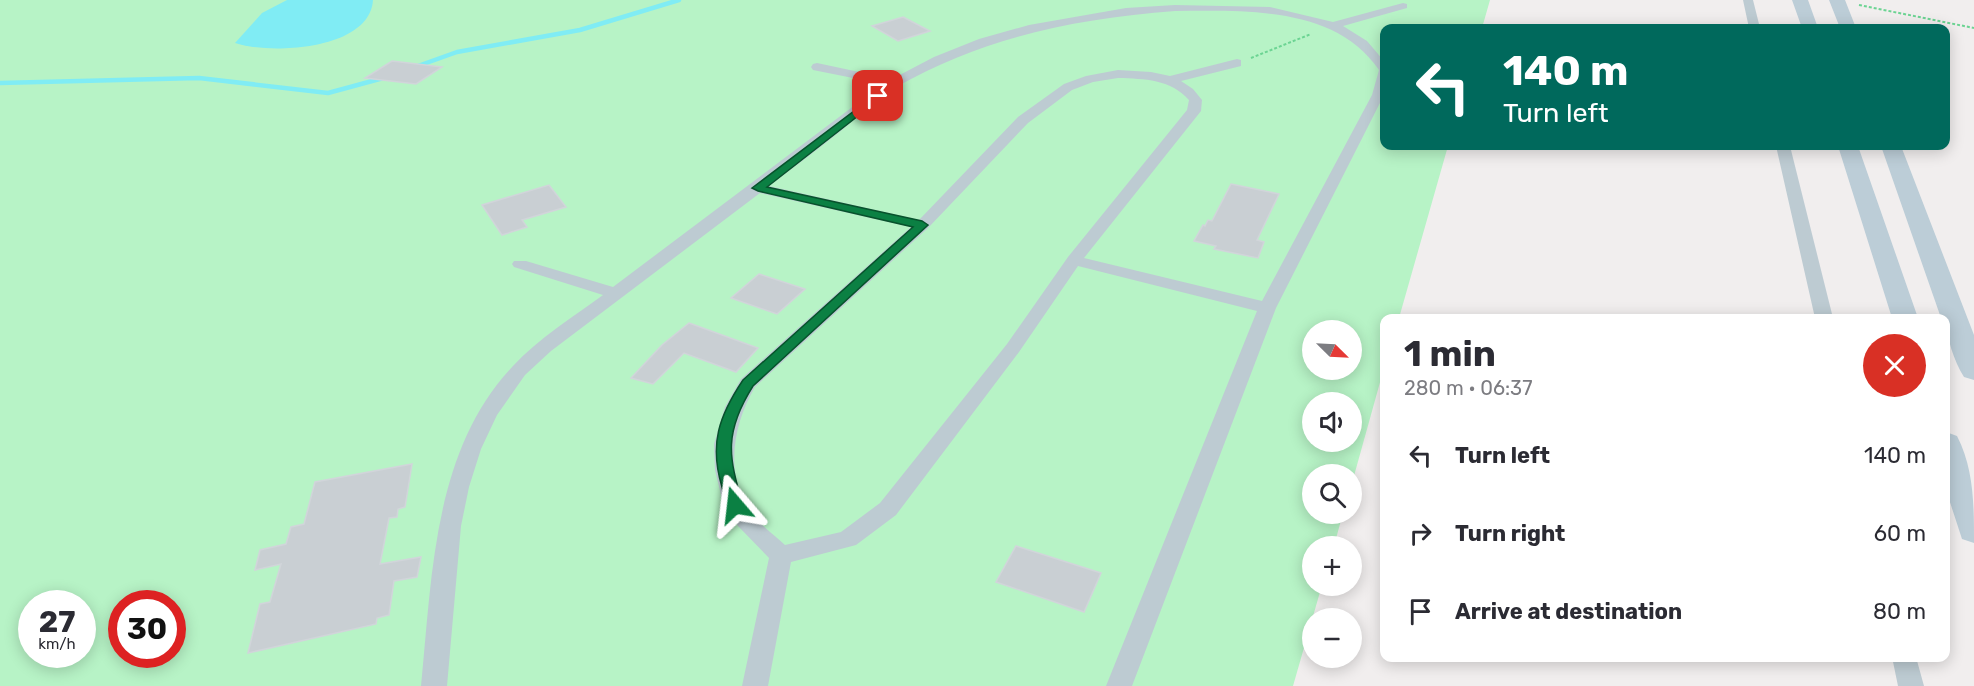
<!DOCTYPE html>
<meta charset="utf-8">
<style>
:root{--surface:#fff;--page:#f7f7f7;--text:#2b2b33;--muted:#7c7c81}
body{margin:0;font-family:Rubik,sans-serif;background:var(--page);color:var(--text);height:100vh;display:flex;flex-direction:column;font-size:22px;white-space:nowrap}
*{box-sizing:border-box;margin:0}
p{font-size:20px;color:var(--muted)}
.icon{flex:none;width:33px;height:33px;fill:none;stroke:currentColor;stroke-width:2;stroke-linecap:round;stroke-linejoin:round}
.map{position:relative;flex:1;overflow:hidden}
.sheet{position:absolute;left:1380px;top:314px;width:570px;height:348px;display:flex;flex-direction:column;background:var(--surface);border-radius:12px;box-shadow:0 3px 15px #0003}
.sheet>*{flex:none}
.top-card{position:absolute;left:1380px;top:24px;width:570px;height:126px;border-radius:12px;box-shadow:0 3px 15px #0003;background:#00695c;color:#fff;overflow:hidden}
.needle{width:39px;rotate:114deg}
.buttons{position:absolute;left:1302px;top:320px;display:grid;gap:12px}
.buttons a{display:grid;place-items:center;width:60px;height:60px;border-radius:50%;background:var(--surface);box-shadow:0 3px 15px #0003;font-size:30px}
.speed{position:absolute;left:18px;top:590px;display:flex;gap:12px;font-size:30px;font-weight:700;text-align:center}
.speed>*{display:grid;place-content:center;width:78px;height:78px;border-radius:50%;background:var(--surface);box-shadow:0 3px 15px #0003;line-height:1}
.speed small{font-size:15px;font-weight:400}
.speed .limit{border:9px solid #d22;background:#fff;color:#111}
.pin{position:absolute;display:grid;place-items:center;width:51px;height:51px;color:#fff;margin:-26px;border-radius:12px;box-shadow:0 3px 9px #0006}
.me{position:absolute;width:66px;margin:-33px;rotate:343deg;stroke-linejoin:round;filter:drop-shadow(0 0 4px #0008)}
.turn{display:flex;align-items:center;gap:21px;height:126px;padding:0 24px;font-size:27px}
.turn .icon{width:78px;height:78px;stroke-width:2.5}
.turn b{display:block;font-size:42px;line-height:51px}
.round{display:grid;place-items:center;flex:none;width:63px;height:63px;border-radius:32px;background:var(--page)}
.summary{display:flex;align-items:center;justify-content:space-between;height:102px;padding:0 24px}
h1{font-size:36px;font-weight:700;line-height:45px}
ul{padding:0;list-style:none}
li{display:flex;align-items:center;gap:18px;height:78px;padding:0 24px}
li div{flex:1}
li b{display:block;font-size:22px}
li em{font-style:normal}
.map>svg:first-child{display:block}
.green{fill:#b7f3c6;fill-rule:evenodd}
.water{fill:#80ecf4}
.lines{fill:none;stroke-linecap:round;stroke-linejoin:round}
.stream{stroke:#80ecf4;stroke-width:4.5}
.building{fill:#c9cfd3;stroke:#d1d5da;stroke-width:1.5}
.path{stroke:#6cd493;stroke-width:2;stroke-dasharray:3 2;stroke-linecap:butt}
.street{fill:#bdcbd2;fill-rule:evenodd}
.secondary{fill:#bccdd7;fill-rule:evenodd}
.route{fill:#0b8043;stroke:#07532c;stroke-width:1.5}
</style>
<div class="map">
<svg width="1974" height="686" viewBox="0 0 1974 686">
<rect width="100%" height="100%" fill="#f1eeee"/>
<!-- green -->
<path class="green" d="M0,0H1490L1482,28H1384V146H1448L1399,318H1384V368L1352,483V474H1312V513H1343L1334,546H1312V585H1322L1293,686H0ZM1312,330H1352V369H1312ZM1312,402H1352V441H1312ZM32,603H82V654H32ZM122,603H172V654H122Z"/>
<!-- water -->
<path class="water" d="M287,0H373C370,50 270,55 235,43L262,13Z"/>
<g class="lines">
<!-- stream -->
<path class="stream" d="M415,67L457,52L580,30L679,0
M0,83L199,78L328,93L387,77"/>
</g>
<!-- building -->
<path class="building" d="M903,17L930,31L898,41L872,26Z
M392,61L442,67L416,84L365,78Z
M1231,184L1279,194L1257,240L1264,242L1258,258L1214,249L1216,246L1194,241L1203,225L1205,226L1208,220L1212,221Z
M549,185L566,207L522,220L527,227L502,235L482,205Z
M759,274L805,289L777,314L731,298Z
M689,323L758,348L736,372L684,353L653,384L631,378L662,345Z
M412,464L405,507L398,509L397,517L389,518L380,564L421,557L417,577L394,581L389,615L377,618L376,624L248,653L260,604L270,602L281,564L255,570L260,550L286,544L291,527L304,524L315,482Z
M1016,546L1101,573L1084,612L996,582Z"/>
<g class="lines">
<!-- path -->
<path class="path" d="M1859,5L1974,28
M1251,58L1311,34"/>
<!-- street -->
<path class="street" d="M1743,0H1753L1760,28H1749Z
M1403,3L1407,4V8L1343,26L1367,41L1384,61V95L1276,308L1132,686H1106L1257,311L1078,266L1019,352L896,515L856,545L791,562L768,686H742L769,558L738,526L722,499L715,470L714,444L725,407L741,379L911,227L760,193L551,351L525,375L497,415L481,449L469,487L461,526L447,686H421C432,577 433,450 513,366C539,338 573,317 603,295L514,267L512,264L514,261H526L613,287L883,84L813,70L811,67L813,64L817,63L892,79L934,57L979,39L1029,25L1126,8L1175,5L1270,7L1333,22ZM1175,11C1245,11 1335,5 1379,70L1372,95L1262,301L1084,258L1201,111L1202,100L1193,89L1181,81L1241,66V60L1237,59L1170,76L1151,72L1118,70L1086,76L1064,84L1018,117L919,220L769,186C793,168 818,149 842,130C859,116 876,99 896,87C985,37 1073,19 1175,11ZM1118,78C1145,79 1170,79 1189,100L1187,110L1068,257L1007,344L880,503L841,532L785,545C772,533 752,519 744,502C726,464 735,421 755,387L928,228L1028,123L1072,90L1093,82Z
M1776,146H1790L1833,318H1815Z
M1892,657H1916L1924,686H1898Z"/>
<!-- secondary -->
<path class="secondary" d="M1792,0H1808L1818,28H1802Z
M1829,0H1845L1856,28H1840Z
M1838,146H1858L1918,318H1892Z
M1881,146H1901L1974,335V380L1964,377C1954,361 1946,337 1946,318H1941Z
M1946,432L1957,436C1974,469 1974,505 1974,543L1962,539L1946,490Z"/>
</g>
<!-- route -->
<path class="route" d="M878,93L883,96L881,98L767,187L922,221L928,225L753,386C724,432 728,456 743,505L741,510H729C725,503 724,495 722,487C709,444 719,416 743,380L913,227L758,191L752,188Z"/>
</svg>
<div class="buttons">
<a><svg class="needle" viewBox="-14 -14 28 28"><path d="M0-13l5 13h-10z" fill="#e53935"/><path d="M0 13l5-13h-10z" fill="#7c7c81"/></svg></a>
<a><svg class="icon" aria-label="sound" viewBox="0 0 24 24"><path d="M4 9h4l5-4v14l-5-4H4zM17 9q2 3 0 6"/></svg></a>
<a><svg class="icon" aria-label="search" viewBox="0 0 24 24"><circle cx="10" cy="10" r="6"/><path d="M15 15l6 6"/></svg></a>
<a>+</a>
<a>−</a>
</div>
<div class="speed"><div>27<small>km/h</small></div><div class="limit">30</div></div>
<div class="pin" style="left:878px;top:96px;background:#d93025"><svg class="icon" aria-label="arrive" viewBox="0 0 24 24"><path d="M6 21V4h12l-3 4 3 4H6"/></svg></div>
<svg class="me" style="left:735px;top:505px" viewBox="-20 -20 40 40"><path d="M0-17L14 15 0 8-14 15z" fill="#0b8043" stroke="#fff" stroke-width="4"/></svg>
<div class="top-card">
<div class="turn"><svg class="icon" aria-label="left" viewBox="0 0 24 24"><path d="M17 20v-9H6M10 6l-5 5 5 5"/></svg><div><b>140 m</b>Turn left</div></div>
</div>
<section class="sheet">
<div class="summary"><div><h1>1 min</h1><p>280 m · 06:37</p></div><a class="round" style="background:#d93025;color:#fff"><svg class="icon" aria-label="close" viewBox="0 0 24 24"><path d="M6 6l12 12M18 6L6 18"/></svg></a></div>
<ul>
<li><svg class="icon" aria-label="left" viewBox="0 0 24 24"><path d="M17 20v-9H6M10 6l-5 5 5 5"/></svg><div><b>Turn left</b></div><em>140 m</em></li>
<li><svg class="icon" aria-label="right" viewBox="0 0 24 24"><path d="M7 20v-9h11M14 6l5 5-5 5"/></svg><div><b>Turn right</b></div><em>60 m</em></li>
<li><svg class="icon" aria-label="arrive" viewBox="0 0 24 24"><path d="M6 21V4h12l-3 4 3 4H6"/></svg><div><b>Arrive at destination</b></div><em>80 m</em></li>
</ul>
</section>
</div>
